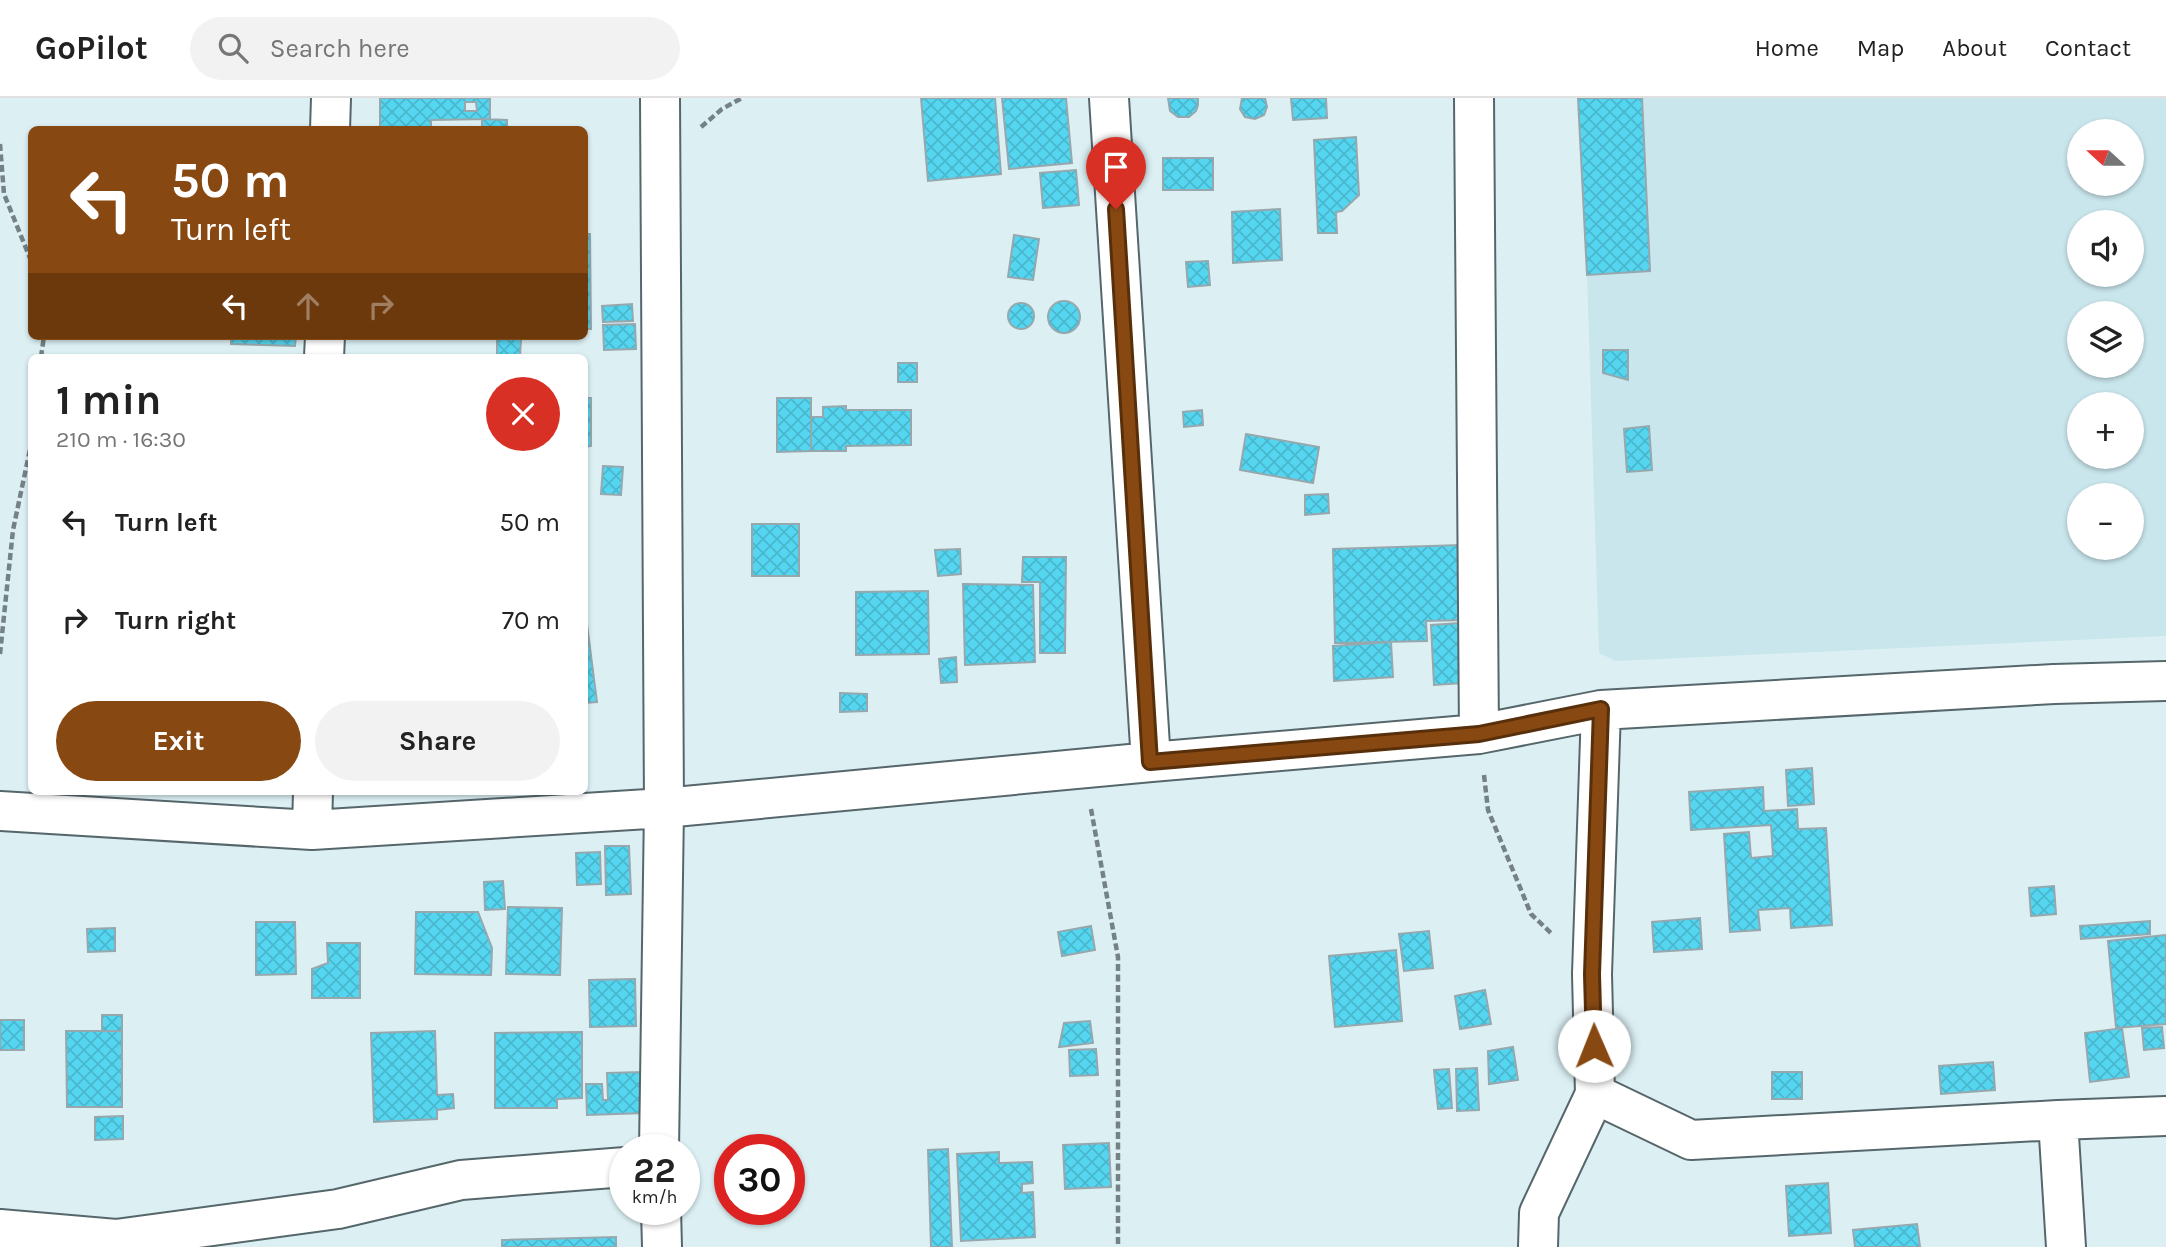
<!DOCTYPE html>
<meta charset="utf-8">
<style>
:root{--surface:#fff;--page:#f2f2f2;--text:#222;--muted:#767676;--line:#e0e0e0;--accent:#884811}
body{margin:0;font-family:Karla,sans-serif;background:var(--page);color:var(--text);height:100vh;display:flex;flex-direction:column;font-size:26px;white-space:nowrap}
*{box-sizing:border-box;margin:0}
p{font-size:23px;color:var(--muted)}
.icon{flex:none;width:38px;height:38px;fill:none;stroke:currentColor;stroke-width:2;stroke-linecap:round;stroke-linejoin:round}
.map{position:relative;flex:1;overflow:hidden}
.drawer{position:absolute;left:28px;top:256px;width:560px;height:441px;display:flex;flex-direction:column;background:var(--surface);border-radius:10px;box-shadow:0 2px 5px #0004}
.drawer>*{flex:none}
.banner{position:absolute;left:28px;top:28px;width:560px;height:214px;border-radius:10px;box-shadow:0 2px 5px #0004;background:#884811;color:#fff;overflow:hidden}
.needle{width:46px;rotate:291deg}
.buttons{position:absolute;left:2067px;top:21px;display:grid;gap:14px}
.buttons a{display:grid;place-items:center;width:77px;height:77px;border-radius:50%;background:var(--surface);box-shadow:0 2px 5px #0004;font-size:35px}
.speed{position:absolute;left:609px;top:1036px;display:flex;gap:14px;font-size:35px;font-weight:700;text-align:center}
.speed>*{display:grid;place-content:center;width:91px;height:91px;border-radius:50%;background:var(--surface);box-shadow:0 2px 5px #0004;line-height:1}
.speed small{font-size:18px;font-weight:400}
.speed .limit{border:10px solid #d22;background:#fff;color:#111}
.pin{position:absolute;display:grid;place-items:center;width:60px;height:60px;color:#fff;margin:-72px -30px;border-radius:50% 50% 50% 0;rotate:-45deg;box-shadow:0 0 7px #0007}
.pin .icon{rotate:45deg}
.me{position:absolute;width:77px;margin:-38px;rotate:359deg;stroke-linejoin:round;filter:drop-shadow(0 0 5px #0008)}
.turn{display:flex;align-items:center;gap:24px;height:147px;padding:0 28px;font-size:32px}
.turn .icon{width:91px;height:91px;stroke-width:2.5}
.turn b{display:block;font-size:49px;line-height:60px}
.lanes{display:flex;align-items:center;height:66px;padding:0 28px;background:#0003;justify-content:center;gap:35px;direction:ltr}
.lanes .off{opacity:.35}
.round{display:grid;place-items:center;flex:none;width:74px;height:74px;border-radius:37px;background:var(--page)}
.headline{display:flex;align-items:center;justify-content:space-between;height:119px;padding:0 28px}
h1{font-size:42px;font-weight:700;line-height:52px}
.primary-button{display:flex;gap:14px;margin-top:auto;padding:14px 28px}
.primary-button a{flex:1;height:80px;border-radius:42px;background:var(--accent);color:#fff;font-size:28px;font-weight:700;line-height:80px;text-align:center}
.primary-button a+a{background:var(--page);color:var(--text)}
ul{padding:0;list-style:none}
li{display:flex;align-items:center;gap:21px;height:98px;padding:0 28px}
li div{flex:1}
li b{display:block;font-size:26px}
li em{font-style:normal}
header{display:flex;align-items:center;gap:42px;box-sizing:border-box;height:98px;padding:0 35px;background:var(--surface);border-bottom:2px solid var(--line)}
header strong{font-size:33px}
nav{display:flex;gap:38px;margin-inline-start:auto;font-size:24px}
.search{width:490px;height:63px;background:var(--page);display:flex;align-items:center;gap:18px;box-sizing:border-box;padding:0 24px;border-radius:38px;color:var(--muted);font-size:26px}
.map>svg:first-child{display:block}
.built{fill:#c9e6ec;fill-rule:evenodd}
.building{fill:url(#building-cross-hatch);stroke:#96a8ad;stroke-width:2;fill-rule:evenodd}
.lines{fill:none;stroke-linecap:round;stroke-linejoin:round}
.minor-casing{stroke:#56676b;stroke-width:42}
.path{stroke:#758285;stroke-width:4.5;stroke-dasharray:7 3.5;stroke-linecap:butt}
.minor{stroke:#fff;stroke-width:38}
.route-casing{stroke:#582f0b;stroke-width:18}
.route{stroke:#884811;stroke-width:12}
</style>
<header>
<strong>GoPilot</strong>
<div class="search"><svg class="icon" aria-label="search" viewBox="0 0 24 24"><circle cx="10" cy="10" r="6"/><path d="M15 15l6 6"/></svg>Search here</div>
<nav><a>Home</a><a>Map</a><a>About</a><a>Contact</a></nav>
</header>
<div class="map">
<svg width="2166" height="1149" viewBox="0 0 2166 1149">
<defs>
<pattern id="building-cross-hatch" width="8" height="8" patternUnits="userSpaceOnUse" patternTransform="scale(1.75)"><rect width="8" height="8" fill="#55d6f0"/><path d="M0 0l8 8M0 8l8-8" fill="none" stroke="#49b7ce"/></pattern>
</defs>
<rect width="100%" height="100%" fill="#dcf0f4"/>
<!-- built -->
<path class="built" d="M1578,0H2166V538L1616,563L1599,555L1587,177ZM2079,33H2132V86H2079ZM2079,124H2132V177H2079ZM2079,215H2132V268H2079ZM2079,306H2132V359H2079ZM2079,397H2132V450H2079Z"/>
<!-- building -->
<path class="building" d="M380,0H490V21L431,22V32H380ZM465,4H476L477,13H465Z
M921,0H995L1001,76L928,83Z
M1002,0H1066L1072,65L1009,71Z
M1168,0H1198V7L1196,13L1189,19H1178L1170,13Z
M1242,0H1265L1267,9L1264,17L1255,21L1245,19L1240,11Z
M1291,0H1326L1327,20L1293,22Z
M1578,0H1642L1650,173L1587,177Z
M482,21L507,22V32H482Z
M1356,39L1359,97L1342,113L1336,114L1337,135H1318L1314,42Z
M1163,60H1213V92H1163Z
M1076,72L1079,107L1043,110L1040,75Z
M1280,111L1282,162L1233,165L1232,114Z
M584,136H590L591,231H584Z
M1014,137L1039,141L1033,182L1008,179Z
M1208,163L1210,187L1188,189L1186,164Z
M1048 219a16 16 0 1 1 32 0a16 16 0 1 1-32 0Z
M1008 218a13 13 0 1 1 26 0a13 13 0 1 1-26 0Z
M632,206L633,223L603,224L602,208Z
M635,226L636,251L604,252L603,227Z
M231,238H296L295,248L231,246Z
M497,241H521L520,259H497Z
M1603,252H1628V282L1603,275Z
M898,265H917V284H898Z
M584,300H591V348L584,349Z
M777,300H811V353L777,354Z
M846,308V312H911V347L846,348V353H811V319H823V309Z
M1202,312L1203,327L1184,329L1183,314Z
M1649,328L1652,372L1627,374L1624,331Z
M1246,336L1319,349L1313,385L1240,372Z
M603,368L623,369L621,397L601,396Z
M1328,396L1329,415L1305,417V397Z
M752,426H799V478H752Z
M1461,447L1463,522L1426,523L1427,543L1335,545L1333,451Z
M960,451L961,476L938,478L935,452Z
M1023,459H1066L1065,555H1040V484H1022Z
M963,486L1033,487L1035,564L965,567Z
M928,493L929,556L856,557V494Z
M584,503L597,604L584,605Z
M1475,524L1478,584L1434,587L1431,527Z
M1391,544L1393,579L1334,583L1333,548Z
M956,559L957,584L941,585L939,561Z
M840,595L867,596V613L840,614Z
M1812,670L1814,706L1788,708L1786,672Z
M1763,689L1764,713L1797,711L1798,731L1826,730L1832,827L1791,830L1790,810L1758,812L1760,832L1730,834L1724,736L1749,734L1751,760L1773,758L1771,727L1691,732L1689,694Z
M605,748H629L631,796L606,797Z
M600,754L601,786L577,787L576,755Z
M503,783L505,811L485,812L484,784Z
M2054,788L2056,816L2031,818L2029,790Z
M508,809L562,810L560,877L506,876Z
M416,814H478L492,850L491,877L415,876Z
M1700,820L1702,851L1654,854L1652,824Z
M2150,823V836L2081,841L2080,828Z
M256,824H295L296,876L256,877Z
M1091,828L1095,852L1062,858L1058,834Z
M115,830V853L88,854L87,831Z
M1429,833L1433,870L1404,873L1399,836Z
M2166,837V926L2116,930L2108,843Z
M327,845H360V900H312V871L328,865Z
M1396,852L1402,923L1335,929L1329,858Z
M635,881L636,928L590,929L589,882Z
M1485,892L1491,926L1460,931L1455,898Z
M102,917H122V933H102Z
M0,922H24V952H0Z
M1090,923L1093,945L1059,949L1064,925Z
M2162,929L2164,950L2144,952L2142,930Z
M2122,930L2129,979L2090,984L2085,935Z
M66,933H122V1009H67Z
M435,933L437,997L453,996L454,1010L437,1012V1021L374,1024L371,935Z
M582,934V1000L557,1001V1010H495V935Z
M1513,949L1518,982L1489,986L1488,953Z
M1096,951L1098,977L1070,978L1069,952Z
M1993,964L1995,992L1941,996L1939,968Z
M1477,970L1479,1012L1457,1013L1456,971Z
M1449,971L1452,1010L1438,1011L1434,972Z
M643,974L645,1015L587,1017L586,986H602L603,1002H608L607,975Z
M1772,974H1802V1001H1772Z
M123,1018V1041L95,1042V1019Z
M1109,1045L1111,1089L1065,1091L1063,1047Z
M948,1051L952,1149H931L928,1052Z
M999,1054V1065L1032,1064L1033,1085L1022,1086V1095L1033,1094L1035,1139L961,1143L957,1056Z
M1828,1085L1831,1135L1789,1138L1786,1088Z
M1917,1126L1920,1149H1855L1853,1132Z
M616,1139V1149H502V1142Z"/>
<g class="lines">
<!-- minor casing -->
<g class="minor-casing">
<path id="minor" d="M1109,0L1151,664
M1474,0L1479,636
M330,32L331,0
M324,259L325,238
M0,713L312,732L664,710L1151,664L1479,636L1601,612L2054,586L2166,583
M312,732L313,693
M1595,996L1691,1042L2058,1022L2066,1149
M2058,1022L2166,1018
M659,1052L664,710L660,0
M661,1111L662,1149
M0,1131L116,1141L338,1111L461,1082L625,1069
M1538,1149L1539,1115L1595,996L1592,876L1601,612"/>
</g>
<!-- path -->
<path class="path" d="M701,29L722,11L742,0
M0,46L4,96L32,165
M41,259L44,238
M0,556L13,432L32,342
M1484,677L1488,712L1531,816L1552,836
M1091,711L1118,859V1149"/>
<!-- minor -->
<use href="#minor" class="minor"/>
</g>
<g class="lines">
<!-- route casing -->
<g class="route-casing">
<path id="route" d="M1116,111L1150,664L1479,636L1601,611L1592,876L1594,948"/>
</g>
<!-- route -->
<use href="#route" class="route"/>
</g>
</svg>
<div class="buttons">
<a><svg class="needle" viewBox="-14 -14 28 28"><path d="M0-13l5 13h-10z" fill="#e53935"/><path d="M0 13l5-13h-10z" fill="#767676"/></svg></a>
<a><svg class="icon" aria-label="sound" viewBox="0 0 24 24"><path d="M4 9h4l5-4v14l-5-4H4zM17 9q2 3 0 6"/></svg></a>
<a><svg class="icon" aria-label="layers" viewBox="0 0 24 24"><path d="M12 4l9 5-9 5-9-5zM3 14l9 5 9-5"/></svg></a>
<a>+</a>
<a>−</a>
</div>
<div class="speed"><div>22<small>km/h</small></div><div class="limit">30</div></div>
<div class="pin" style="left:1116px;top:111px;background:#d93025"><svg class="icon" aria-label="arrive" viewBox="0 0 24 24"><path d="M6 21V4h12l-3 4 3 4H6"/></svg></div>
<svg class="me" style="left:1594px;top:948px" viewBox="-20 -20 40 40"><circle r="19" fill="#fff"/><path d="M0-13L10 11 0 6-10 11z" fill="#884811"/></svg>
<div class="banner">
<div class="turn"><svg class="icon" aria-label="left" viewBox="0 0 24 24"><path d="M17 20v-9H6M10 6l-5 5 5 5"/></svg><div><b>50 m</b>Turn left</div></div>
<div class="lanes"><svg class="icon" aria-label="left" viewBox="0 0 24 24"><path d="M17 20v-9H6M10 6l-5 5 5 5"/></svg><svg class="icon off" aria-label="ahead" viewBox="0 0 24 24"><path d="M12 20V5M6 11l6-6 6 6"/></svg><svg class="icon off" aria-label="right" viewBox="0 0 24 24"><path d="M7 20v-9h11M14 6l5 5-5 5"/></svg></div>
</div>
<section class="drawer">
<div class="headline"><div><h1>1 min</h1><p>210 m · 16:30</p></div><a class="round" style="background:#d93025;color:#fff"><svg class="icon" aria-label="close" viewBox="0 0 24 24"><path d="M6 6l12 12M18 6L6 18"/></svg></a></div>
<ul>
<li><svg class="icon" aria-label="left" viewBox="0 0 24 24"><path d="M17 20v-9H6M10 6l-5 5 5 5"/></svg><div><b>Turn left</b></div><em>50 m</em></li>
<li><svg class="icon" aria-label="right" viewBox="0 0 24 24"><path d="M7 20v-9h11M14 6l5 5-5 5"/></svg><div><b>Turn right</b></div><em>70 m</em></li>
</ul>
<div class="primary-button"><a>Exit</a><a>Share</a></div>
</section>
</div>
